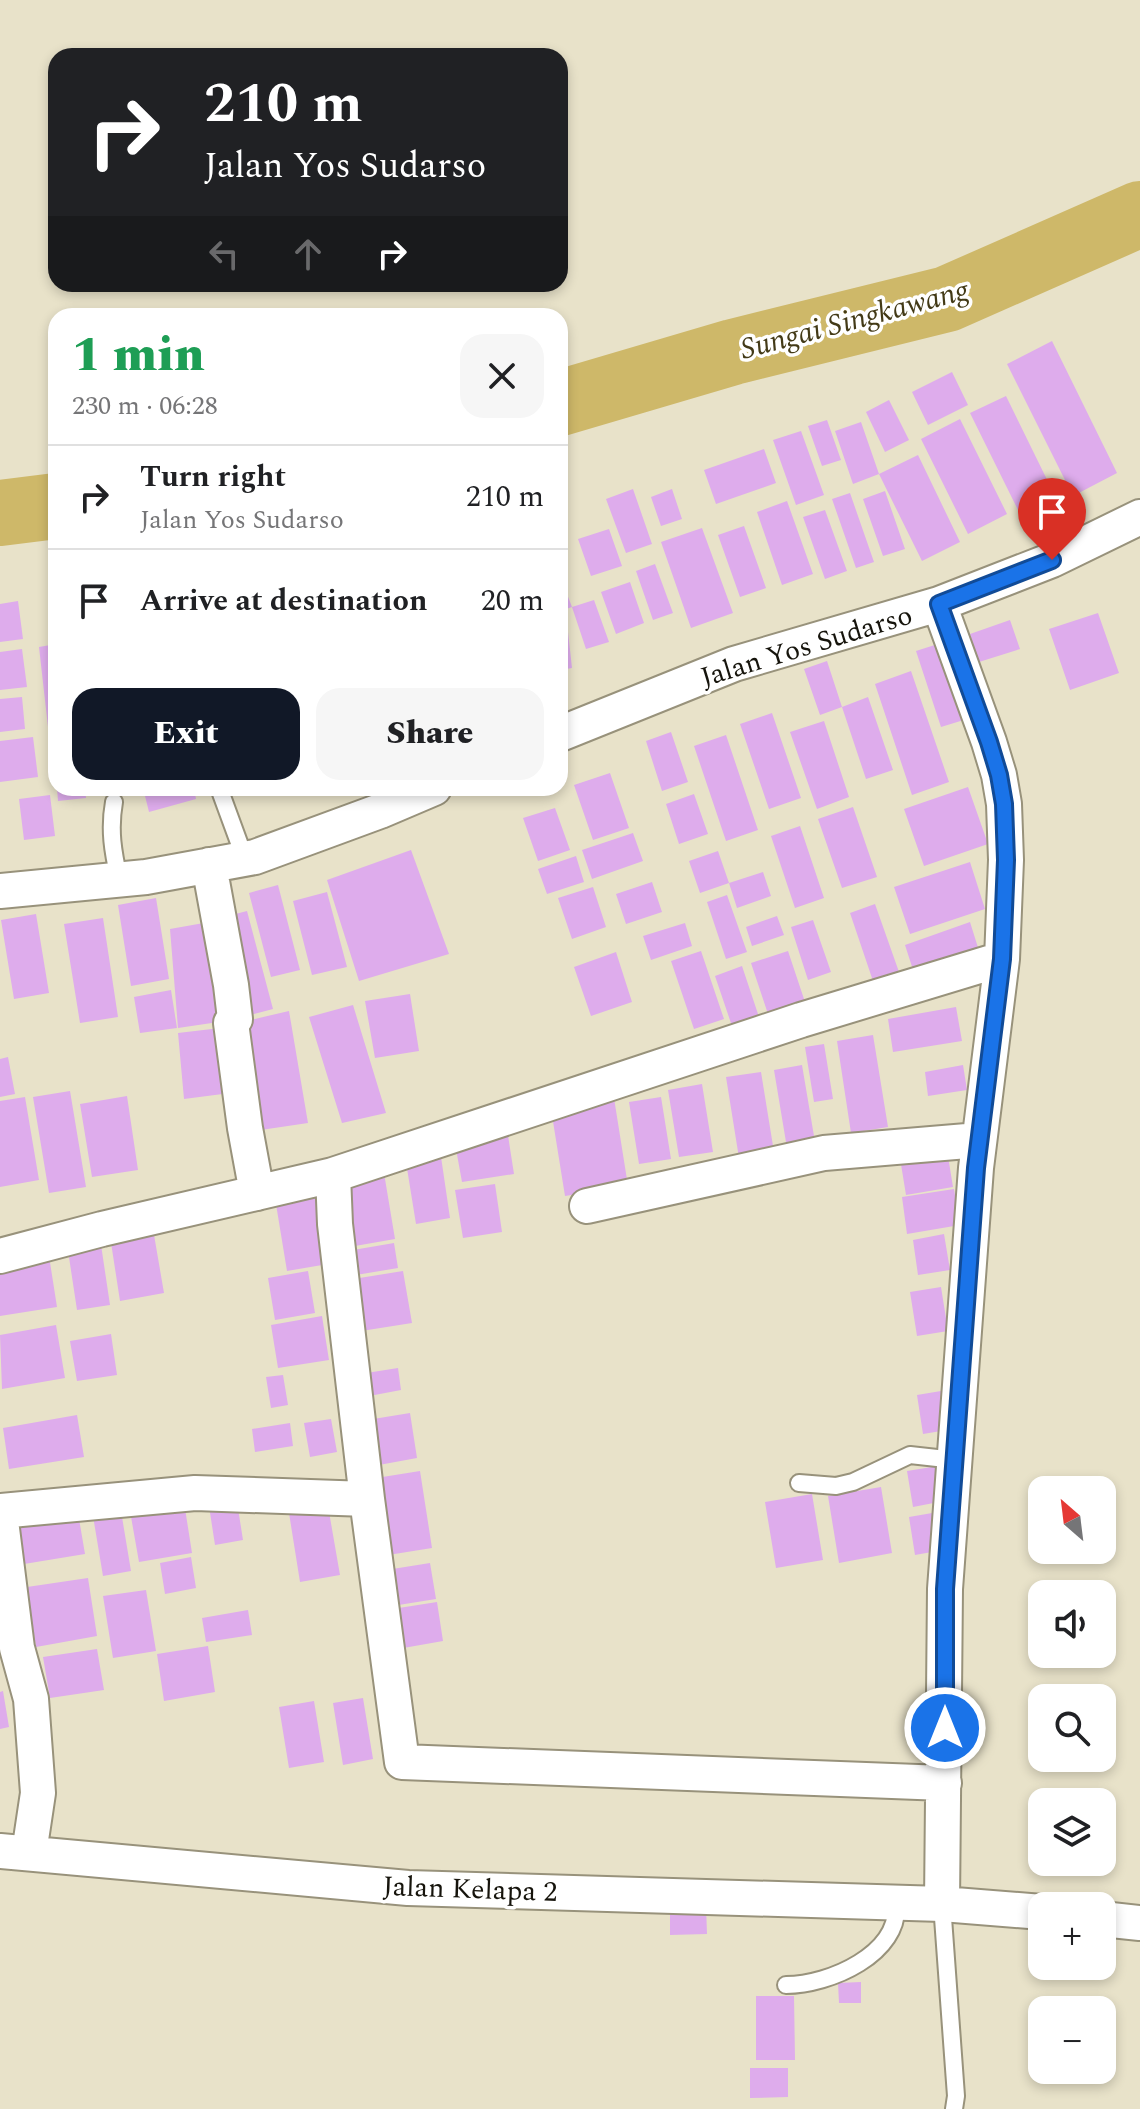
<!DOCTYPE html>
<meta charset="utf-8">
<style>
:root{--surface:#fff;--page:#f6f6f6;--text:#202124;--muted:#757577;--line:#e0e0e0;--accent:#111827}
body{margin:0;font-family:Spectral,serif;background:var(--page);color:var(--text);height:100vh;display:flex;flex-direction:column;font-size:30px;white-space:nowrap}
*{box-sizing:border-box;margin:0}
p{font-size:26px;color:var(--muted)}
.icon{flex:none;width:44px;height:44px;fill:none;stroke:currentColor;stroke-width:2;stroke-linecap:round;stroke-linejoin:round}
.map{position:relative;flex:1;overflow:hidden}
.panel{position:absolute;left:48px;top:308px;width:520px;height:488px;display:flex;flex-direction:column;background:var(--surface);border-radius:24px;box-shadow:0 4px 12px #0003}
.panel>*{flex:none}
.top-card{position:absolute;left:48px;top:48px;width:520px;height:244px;border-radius:24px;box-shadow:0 4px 12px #0003;background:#202124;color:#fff;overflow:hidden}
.needle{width:52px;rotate:332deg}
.tools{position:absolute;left:1028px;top:1476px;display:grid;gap:16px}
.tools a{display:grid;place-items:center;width:88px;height:88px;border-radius:16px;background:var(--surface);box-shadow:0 4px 12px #0003;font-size:40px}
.pin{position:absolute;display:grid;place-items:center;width:68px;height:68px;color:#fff;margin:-82px -34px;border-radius:50% 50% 50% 0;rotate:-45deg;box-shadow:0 0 8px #0007}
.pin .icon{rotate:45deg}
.me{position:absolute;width:88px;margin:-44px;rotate:0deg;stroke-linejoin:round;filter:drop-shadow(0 0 6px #0008)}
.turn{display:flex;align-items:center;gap:28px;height:168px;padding:0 24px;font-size:36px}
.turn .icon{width:104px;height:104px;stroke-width:2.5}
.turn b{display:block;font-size:56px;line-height:68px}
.lanes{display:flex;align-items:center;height:76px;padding:0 24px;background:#0003;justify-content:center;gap:40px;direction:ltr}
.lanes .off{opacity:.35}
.round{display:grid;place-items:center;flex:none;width:84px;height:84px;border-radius:24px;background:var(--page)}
.headline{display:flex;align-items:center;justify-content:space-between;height:136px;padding:0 24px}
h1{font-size:48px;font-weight:800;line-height:60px;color:#1e9e55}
.cta{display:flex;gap:16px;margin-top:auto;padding:16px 24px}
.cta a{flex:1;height:92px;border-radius:24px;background:var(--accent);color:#fff;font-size:32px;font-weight:800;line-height:92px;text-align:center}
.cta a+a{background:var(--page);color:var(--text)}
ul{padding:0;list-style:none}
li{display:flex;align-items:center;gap:24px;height:104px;padding:0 24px;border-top:2px solid var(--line)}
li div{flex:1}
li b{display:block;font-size:30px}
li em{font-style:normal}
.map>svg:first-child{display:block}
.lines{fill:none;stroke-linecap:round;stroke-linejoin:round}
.river{stroke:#ceb869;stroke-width:66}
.building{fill:#deacec}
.lane-casing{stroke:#98927b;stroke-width:20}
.street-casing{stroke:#98927b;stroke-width:38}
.lane{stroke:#fff;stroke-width:16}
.street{stroke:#fff;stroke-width:34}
.route-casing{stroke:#114b97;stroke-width:20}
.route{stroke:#1a73e8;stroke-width:14}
.labels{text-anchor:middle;stroke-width:7;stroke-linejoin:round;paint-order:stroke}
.street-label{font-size:28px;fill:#16140c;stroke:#fff}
.water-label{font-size:30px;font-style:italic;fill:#433a17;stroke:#fff}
</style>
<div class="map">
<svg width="1140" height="2109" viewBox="0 0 1140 2109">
<rect width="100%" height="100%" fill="#e8e2c9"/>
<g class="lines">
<!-- river -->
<path class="river" d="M560,403L733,352L947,299L1140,214
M0,513L56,506"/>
</g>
<!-- building -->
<path class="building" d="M1052,341L1117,473L1073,496L1007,364Z
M952,372L968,405L928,425L912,392Z
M1006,396L1057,500L1022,518L970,413Z
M889,400L909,440L885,452L866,412Z
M960,419L1007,514L968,534L921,439Z
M827,420L841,460L822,466L808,426Z
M861,422L879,474L853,484L835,431Z
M801,431L824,495L796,505L773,440Z
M764,449L776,483L716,504L704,470Z
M918,455L960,542L922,561L879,474Z
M633,489L652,544L626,553L606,499Z
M672,489L682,519L661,526L651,497Z
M885,491L905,549L883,556L863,499Z
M850,493L874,562L856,568L832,499Z
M787,501L813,574L782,585L757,512Z
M825,510L847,571L825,579L803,517Z
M744,526L766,588L740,597L718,535Z
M702,528L733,613L691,628L661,542Z
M609,529L622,566L591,576L578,539Z
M655,564L673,613L653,620L636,571Z
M560,576L572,607L560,611Z
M630,582L644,623L616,634L601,592Z
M594,600L609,642L586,649L572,607Z
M18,601L23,639L0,642V604Z
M1098,613L1119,673L1070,690L1049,629Z
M1010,620L1020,649L979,662L970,634Z
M568,632L572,668L560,670V633Z
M941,643L967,719L941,727L916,651Z
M56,644V725L48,727L39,647Z
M22,649L27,687L0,690V652Z
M827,661L842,707L820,715L804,669Z
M911,671L949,782L912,795L875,684Z
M22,697L25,729L0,732V699Z
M868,697L893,770L866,779L842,707Z
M772,713L801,798L769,809L740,724Z
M824,721L849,797L817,809L790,732Z
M671,732L688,782L662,791L646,741Z
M726,735L758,830L726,841L694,746Z
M33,737L38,777L0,782V741Z
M610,773L629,828L593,840L574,785Z
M968,787L988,844L924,866L904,809Z
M57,788H85L86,798L58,801Z
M143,788H194L196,799L149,812Z
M694,794L708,834L679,844L666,804Z
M50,795L55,836L24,840L19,799Z
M853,807L877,877L842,888L818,819Z
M555,808L570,850L538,861L523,818Z
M800,826L824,898L795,908L771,836Z
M633,833L643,861L592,879L582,850Z
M411,850L449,954L359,981L327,880Z
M718,851L729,883L700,893L689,861Z
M576,856L584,882L547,894L538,869Z
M970,862L985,909L910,934L894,887Z
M763,872L771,896L737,908L729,883Z
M652,882L662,912L626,924L616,894Z
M278,885L300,970L271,977L249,893Z
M593,887L606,927L572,939L558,898Z
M327,892L347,967L312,975L293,901Z
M727,895L747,952L726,959L707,902Z
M156,898L169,979L131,986L118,905Z
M875,904L899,972L873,981L850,913Z
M247,911L273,1009L250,1015L224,917Z
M36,914L49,993L14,999L1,920Z
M777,916L784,935L752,946L746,927Z
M103,918L118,1017L80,1023L64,924Z
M813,920L831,972L808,980L791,927Z
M215,921L232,1020L178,1028L170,929Z
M970,922L980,954L915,976L905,945Z
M685,923L692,946L651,960L643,936Z
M701,951L724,1019L694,1029L671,961Z
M788,951L807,1008L770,1020L751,963Z
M616,952L632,1002L591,1016L574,967Z
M742,966L761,1023L734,1032L715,976Z
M171,990L177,1028L140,1033L134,997Z
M410,994L419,1051L375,1058L365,1001Z
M353,1005L386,1113L342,1123L309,1017Z
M956,1007L962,1041L893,1052L888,1019Z
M289,1011L308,1123L247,1132L233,1024Z
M229,1027L238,1092L184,1099L178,1033Z
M873,1035L888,1127L851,1133L837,1041Z
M824,1044L833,1099L814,1102L805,1047Z
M8,1057L15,1094L0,1097V1059Z
M802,1065L815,1142L787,1148L774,1070Z
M963,1065L967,1090L928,1096L925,1072Z
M761,1072L774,1152L739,1158L726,1077Z
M702,1084L713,1152L679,1157L668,1090Z
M70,1091L86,1187L49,1193L33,1097Z
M127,1096L138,1170L92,1177L80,1104Z
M25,1097L39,1180L0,1187V1101Z
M661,1097L671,1159L639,1164L629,1102Z
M614,1098L628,1186L565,1196L551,1109Z
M507,1129L514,1174L462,1182L454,1138Z
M946,1144L953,1187L906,1195L899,1152Z
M440,1150L450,1218L416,1224L405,1156Z
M383,1167L395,1239L355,1246L344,1174Z
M495,1184L502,1232L463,1238L455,1190Z
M316,1185L328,1264L287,1271L274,1192Z
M954,1189L960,1225L907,1234L902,1197Z
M153,1229L164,1293L120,1301L110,1236Z
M944,1234L950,1270L918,1275L913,1240Z
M100,1238L110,1305L77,1310L67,1244Z
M394,1243L398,1268L356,1275L353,1250Z
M49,1256L57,1307L0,1316V1265Z
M308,1271L315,1313L275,1320L268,1278Z
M403,1271L412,1323L355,1332L347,1280Z
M941,1287L948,1331L917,1336L910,1292Z
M322,1316L329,1360L278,1368L271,1325Z
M56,1325L65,1378L2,1389L0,1335Z
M111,1334L117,1375L77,1381L70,1341Z
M398,1368L401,1390L364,1397L360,1374Z
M283,1375L288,1405L271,1408L266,1377Z
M947,1390L953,1429L923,1434L917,1395Z
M410,1413L417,1458L368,1467L361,1421Z
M77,1415L84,1457L9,1469L3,1428Z
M331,1419L337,1452L310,1457L304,1423Z
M290,1423L293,1446L255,1452L252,1429Z
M938,1466L944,1501L913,1507L907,1471Z
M420,1471L432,1548L382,1556L370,1479Z
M881,1487L892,1553L839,1563L828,1496Z
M812,1494L823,1560L776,1568L765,1502Z
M184,1502L192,1553L139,1562L130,1511Z
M237,1502L243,1540L215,1545L209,1506Z
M120,1505L131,1571L103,1576L92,1510Z
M328,1506L340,1575L300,1582L289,1513Z
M77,1507L85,1554L18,1565L10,1518Z
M938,1512L943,1550L915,1555L909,1517Z
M191,1557L196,1588L165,1594L160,1563Z
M430,1563L436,1599L386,1607L380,1571Z
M88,1578L97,1636L36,1647L27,1587Z
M146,1590L156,1651L113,1658L103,1596Z
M437,1602L443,1641L392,1650L386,1610Z
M248,1610L252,1635L206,1642L202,1618Z
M208,1646L215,1692L164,1701L157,1654Z
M97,1649L104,1690L50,1698L43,1657Z
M3,1691L9,1727L0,1729V1692Z
M363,1698L373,1759L343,1765L333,1703Z
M314,1701L324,1762L289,1768L279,1707Z
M670,1905H706L707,1934L670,1935Z
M861,1982V2003H839L838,1983Z
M756,1996H794L795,2060H756Z
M750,2068H788V2097L750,2098Z"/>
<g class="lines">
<!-- lane casing -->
<g class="lane-casing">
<path id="lane" d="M219,788L245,859
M114,802C109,830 113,852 119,879
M799,1483L836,1486L853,1482L910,1455L955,1460
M942,1904L956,2096L954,2109
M786,1985C829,1985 901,1954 896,1903"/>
</g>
<!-- street casing -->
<g class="street-casing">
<path id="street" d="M939,604L989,742L999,775L1004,804L1006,860L1002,959L976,1168L945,1589L942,1904L1042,1912
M560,734L734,664L939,604L1052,560L1140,517
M209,865L231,985L235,1019L231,1023L245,1128L257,1193
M0,891L146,877L255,857L380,811L434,788
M587,1206L824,1153L979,1140
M0,1256L102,1229L333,1175
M367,1499L402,1762L944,1783
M0,1511L195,1493L367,1499L335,1224L333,1175L801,1020L1002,959
M0,1513L17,1648L31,1699L38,1793L29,1853
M0,1851L408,1888L942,1904
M1102,1919L1140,1923"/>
</g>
<!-- lane -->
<use href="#lane" class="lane"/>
<!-- street -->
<use href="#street" class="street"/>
</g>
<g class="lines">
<!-- route casing -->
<g class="route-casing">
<path id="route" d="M945,1728V1589L976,1168L1002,959L1006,860L1004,804L999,775L989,742L939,604L1052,560"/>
</g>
<!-- route -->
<use href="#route" class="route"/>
</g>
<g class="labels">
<!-- street labels -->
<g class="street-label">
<text transform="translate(806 645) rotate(-17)" y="10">Jalan Yos Sudarso</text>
<text transform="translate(470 1888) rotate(2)" y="10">Jalan Kelapa 2</text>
</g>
<!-- water labels -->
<g class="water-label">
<text transform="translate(854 319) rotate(-15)" y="10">Sungai Singkawang</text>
</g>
</g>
</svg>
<div class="tools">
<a><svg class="needle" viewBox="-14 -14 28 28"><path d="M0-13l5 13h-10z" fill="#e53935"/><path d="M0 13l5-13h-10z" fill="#757577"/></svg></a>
<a><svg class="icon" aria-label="sound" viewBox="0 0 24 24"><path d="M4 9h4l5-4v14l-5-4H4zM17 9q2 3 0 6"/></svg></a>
<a><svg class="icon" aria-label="search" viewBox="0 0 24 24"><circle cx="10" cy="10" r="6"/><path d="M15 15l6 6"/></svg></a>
<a><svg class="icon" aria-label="layers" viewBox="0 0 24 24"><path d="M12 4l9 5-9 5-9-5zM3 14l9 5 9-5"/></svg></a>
<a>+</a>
<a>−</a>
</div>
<div class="pin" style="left:1052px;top:560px;background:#d93025"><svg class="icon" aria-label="arrive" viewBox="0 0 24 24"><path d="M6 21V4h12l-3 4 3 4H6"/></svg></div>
<svg class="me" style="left:945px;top:1728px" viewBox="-20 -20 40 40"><circle r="17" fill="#1a73e8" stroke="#fff" stroke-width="3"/><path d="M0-11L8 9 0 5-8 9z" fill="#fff"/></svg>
<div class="top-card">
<div class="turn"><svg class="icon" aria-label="right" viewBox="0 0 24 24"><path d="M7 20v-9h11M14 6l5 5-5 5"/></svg><div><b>210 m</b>Jalan Yos Sudarso</div></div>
<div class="lanes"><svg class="icon off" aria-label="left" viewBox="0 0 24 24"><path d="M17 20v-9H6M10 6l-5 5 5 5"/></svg><svg class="icon off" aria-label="ahead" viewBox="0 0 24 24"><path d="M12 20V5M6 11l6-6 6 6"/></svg><svg class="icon" aria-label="right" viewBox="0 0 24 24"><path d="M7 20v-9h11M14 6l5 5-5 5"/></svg></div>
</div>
<section class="panel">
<div class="headline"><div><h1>1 min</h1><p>230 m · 06:28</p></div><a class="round"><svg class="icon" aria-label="close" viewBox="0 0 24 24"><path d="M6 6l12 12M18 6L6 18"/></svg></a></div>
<ul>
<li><svg class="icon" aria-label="right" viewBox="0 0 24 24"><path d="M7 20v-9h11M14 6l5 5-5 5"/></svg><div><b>Turn right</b><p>Jalan Yos Sudarso</p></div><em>210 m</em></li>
<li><svg class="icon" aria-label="arrive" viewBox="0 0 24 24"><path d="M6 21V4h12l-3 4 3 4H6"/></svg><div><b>Arrive at destination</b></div><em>20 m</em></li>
</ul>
<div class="cta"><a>Exit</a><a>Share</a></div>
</section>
</div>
